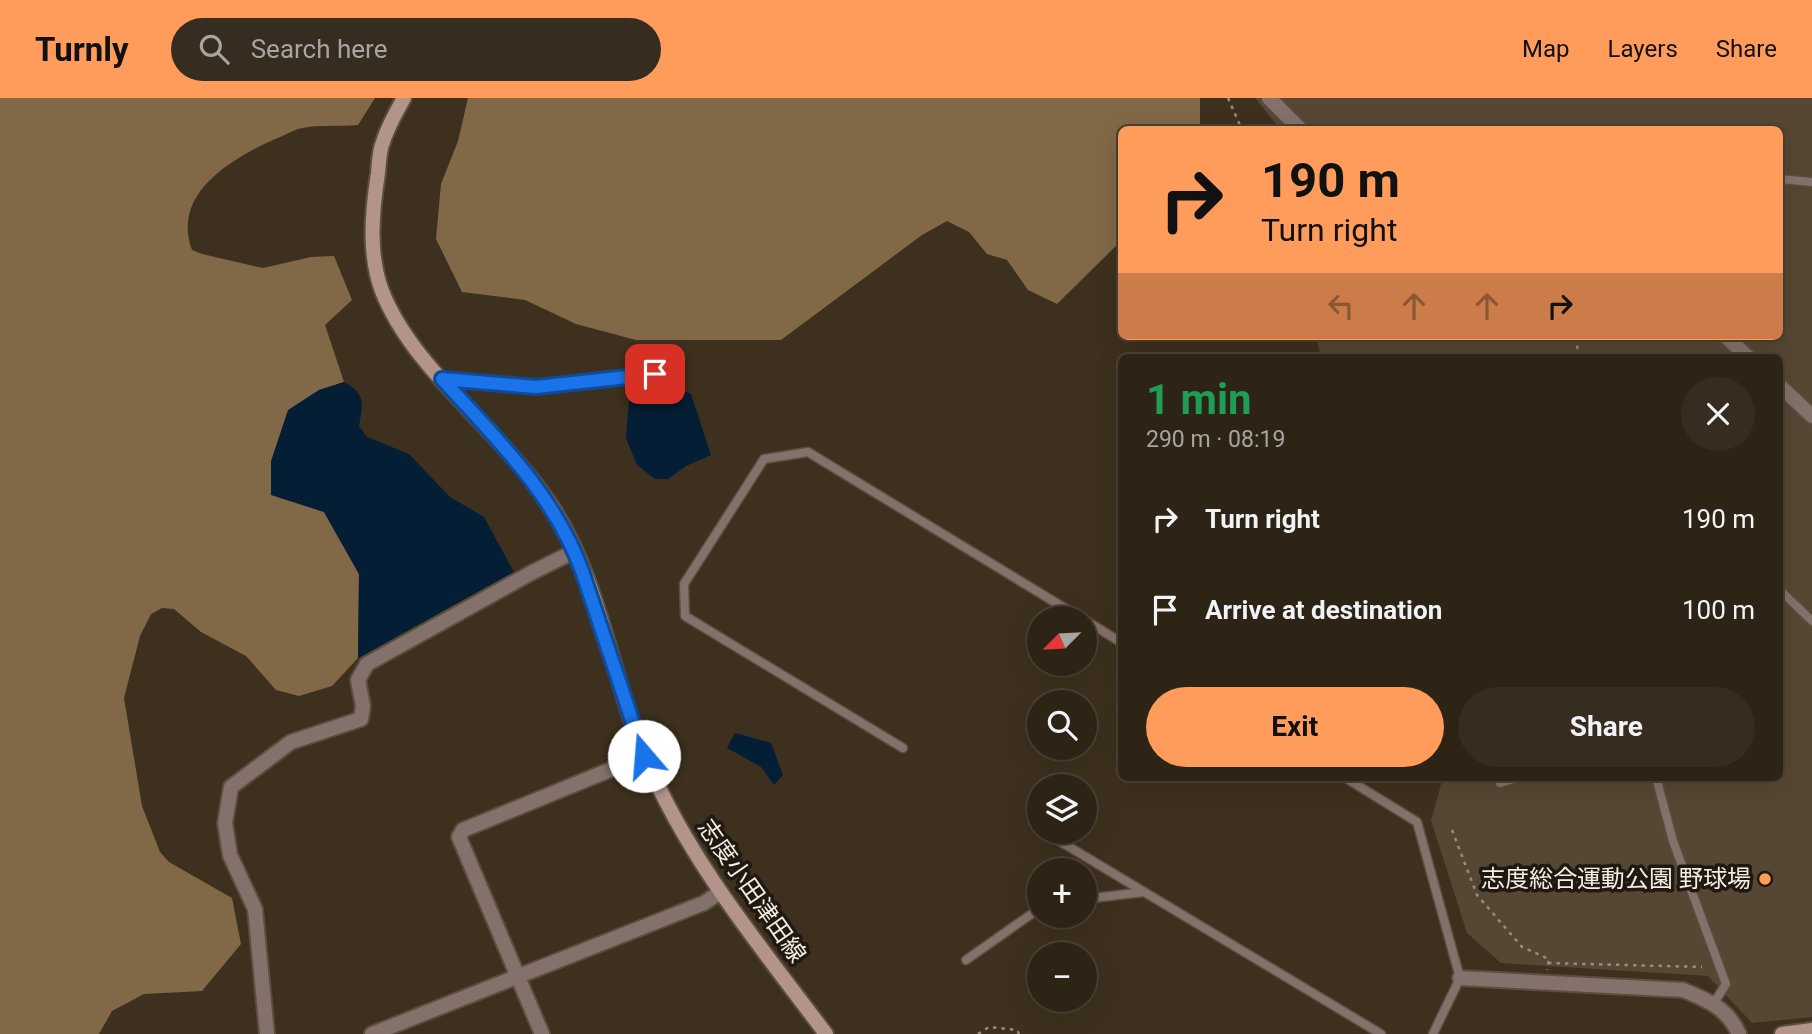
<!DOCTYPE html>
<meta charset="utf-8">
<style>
:root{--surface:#2e2416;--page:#362c1f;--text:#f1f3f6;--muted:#a7a4a1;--line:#494135;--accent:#ff9b5b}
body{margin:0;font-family:Roboto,"Noto Sans JP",sans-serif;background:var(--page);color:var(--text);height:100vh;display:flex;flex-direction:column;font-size:26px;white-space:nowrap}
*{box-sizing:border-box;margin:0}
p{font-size:23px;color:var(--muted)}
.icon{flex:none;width:38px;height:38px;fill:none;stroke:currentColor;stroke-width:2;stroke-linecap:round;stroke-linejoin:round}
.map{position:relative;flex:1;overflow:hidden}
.side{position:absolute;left:1118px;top:256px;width:665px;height:427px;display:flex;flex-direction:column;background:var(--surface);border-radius:10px;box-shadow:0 7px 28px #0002,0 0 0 2px var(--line)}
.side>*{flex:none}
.top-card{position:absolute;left:1118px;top:28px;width:665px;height:214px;border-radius:10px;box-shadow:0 7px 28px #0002,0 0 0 2px var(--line);background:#ff9b5b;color:#111;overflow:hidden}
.needle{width:46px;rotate:246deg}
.tools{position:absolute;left:1027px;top:508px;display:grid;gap:14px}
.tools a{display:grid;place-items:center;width:70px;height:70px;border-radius:50%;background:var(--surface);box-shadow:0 7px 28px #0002,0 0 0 2px var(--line);font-size:35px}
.pin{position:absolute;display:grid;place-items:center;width:60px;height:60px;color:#fff;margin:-30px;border-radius:14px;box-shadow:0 4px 10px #0006}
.me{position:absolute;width:77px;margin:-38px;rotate:342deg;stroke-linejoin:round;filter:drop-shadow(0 0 5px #0008)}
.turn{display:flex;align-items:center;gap:24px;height:147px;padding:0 28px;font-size:32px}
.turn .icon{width:91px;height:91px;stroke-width:2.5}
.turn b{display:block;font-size:49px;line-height:60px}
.lanes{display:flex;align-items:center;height:66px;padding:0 28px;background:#0003;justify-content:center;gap:35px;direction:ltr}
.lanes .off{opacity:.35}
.round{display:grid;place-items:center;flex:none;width:74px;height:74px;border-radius:37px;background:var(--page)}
.summary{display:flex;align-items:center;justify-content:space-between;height:119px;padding:0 28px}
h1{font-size:42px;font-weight:700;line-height:52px;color:#1e9e55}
.action{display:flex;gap:14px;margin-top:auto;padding:14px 28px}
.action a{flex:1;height:80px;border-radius:42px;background:var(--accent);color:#111;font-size:28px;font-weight:700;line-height:80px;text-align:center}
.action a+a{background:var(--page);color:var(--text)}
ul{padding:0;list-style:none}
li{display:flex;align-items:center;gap:21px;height:91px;padding:0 28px}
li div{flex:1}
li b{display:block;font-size:26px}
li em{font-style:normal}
header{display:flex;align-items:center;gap:42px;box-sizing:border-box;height:98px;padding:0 35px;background:var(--accent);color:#111}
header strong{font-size:33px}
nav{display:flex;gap:38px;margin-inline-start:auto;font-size:24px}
.search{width:490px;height:63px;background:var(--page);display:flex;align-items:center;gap:18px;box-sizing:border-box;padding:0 24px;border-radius:38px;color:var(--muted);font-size:26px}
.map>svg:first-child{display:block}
.green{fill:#554733}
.forest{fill:#816948}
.water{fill:#041e36}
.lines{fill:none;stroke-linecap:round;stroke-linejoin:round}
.lane-casing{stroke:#5b4e3d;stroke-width:11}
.street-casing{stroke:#5b4e3d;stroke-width:18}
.secondary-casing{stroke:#5b4e3d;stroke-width:18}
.path{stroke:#968c7c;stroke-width:2.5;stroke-dasharray:3.5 5;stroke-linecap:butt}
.lane{stroke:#84716c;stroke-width:8}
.street{stroke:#84716c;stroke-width:14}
.secondary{stroke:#b2948b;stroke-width:14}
.route-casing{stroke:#114b97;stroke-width:18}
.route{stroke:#1a73e8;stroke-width:12}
.poi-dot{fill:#ff9b5b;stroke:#1f1911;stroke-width:2.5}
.labels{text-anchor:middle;stroke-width:7;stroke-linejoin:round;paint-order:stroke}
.poi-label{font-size:24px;fill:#f6eee2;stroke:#1f1911;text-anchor:end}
.street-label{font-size:24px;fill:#f6eee2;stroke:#1f1911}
</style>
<header>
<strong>Turnly</strong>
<div class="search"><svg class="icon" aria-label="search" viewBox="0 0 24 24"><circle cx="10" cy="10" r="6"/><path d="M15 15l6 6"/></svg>Search here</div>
<nav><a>Map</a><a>Layers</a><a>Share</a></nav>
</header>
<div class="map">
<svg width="1812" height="936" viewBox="0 0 1812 936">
<rect width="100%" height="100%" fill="#3d301e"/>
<!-- green -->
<path class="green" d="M1255,0H1812V919L1752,925L1708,878L1501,865L1467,835L1431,722L1443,679H1780V259H1321L1316,239L1780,238V32L1280,31Z"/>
<!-- forest -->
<path class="forest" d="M0,0H375L358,27C339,29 316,26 298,31C290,34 281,39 273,42C231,61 171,96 192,152L202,156L263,170L311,159L334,158L352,202L325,227L344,284L319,292L271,396L324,414L359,476L358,560L332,588L299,598L276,592L246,558L201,534L174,511L162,510L151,516L140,538L124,600L142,708L160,754L169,764L232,800L241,846L202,893L144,896L112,913L99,936H0Z
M468,0H1200V31L1122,32V142L1057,206L1028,192L1007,162L987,156L969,134L947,123L922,137L781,242H636L576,226L525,202L462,194L436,141L441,86L458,43Z"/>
<!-- water -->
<path class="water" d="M344,284C366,296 363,305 359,328L367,339L409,356L450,399L484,419L514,474L358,560L359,476L324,414L271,397V363L288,312L319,292Z
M682,292L691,296L711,357L686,368L668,381H655L637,367L626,340L629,303Z
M735,635L771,645L783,677L774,687L761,669L727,650Z"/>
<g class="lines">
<!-- lane casing -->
<g class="lane-casing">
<path id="lane" d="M1780,81L1812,84
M442,281L536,289L679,274
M1780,492L1812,523
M1085,522L1122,545
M903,650L685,518L684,486L764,361L808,354L1081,520
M1344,679L1417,724L1460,880L1433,936
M1498,679L1500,685L1521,679
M1656,679L1673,743L1726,886L1714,905
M1051,738L1381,936
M1085,801L1144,794
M966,862L1040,810"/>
</g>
<!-- street casing -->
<g class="street-casing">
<path id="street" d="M1269,0L1301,32
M1725,238L1748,259
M1780,288L1812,318
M1460,880L1683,892C1708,902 1728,911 1739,936
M267,936L255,811L230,757L225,725L231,689L291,644L361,621L363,608L358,582L367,566L531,475L575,453
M372,936L704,805L719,795
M542,936L459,739L463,732L644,658"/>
</g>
<!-- secondary casing -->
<g class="secondary-casing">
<path id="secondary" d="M404,0C396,14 388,28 383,44C379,53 379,65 378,75C372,114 368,156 382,193C413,273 504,335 552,409C601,484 611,579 646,661C689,763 760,848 826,936
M1782,936L1812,932"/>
</g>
<!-- path -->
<path class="path" d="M1228,0L1242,32
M1574,259L1581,238
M1452,732L1477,797L1522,849L1549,861L1547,872
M1548,865L1702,869
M978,936L989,929L1017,932L1019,936"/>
<!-- lane -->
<use href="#lane" class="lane"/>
<!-- street -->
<use href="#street" class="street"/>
<!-- secondary -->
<use href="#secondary" class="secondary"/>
</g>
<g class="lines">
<!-- route casing -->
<g class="route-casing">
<path id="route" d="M644,658L582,473C554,396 496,340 442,281L536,289L655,276"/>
</g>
<!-- route -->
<use href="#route" class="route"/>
</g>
<!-- markers -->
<circle class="poi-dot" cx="1765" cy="781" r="7"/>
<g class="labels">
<!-- poi labels -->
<g class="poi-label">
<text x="1751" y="789">志度総合運動公園 野球場</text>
</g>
<!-- street labels -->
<g class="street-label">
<text transform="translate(752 793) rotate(55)" y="8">志度小田津田線</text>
</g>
</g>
</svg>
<div class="tools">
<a><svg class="needle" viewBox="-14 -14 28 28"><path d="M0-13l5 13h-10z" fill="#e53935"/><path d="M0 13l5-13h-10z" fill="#a7a4a1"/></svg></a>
<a><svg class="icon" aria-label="search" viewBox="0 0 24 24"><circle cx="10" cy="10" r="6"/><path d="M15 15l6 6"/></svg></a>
<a><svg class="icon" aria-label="layers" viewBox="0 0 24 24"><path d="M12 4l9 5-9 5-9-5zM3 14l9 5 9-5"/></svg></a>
<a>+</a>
<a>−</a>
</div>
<div class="pin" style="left:655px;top:276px;background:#d93025"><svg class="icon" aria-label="arrive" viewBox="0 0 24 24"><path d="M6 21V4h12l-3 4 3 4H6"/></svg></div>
<svg class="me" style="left:644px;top:658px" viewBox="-20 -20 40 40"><circle r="19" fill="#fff"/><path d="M0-13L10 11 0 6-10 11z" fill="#1a73e8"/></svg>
<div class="top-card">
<div class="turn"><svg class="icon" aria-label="right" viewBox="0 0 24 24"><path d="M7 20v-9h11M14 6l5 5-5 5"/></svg><div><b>190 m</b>Turn right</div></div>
<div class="lanes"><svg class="icon off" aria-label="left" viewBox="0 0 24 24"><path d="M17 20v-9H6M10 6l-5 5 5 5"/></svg><svg class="icon off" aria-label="ahead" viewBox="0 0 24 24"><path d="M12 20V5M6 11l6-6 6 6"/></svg><svg class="icon off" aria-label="ahead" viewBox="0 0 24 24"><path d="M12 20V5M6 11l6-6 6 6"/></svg><svg class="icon" aria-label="right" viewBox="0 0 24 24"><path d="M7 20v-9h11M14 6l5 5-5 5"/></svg></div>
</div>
<section class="side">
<div class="summary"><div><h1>1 min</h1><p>290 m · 08:19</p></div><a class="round"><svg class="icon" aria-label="close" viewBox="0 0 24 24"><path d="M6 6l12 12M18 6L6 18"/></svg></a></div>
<ul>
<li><svg class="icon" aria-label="right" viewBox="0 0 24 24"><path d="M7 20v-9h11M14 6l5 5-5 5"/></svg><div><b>Turn right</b></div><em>190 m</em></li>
<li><svg class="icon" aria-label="arrive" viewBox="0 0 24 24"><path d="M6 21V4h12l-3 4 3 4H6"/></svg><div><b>Arrive at destination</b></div><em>100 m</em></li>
</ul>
<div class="action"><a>Exit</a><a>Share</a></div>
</section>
</div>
